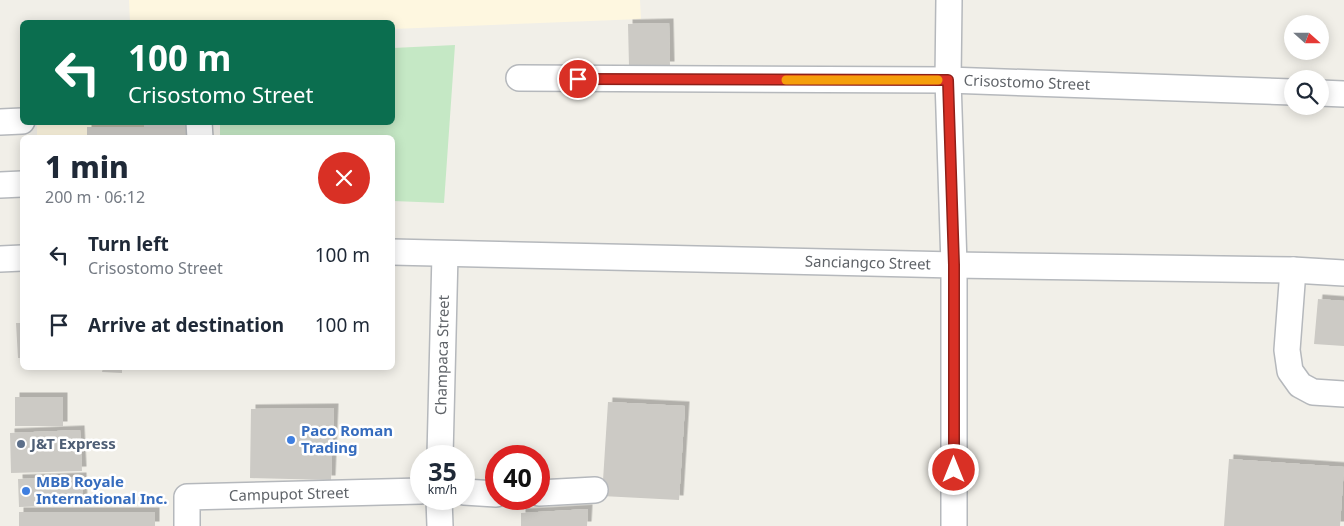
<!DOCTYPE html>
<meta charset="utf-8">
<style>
:root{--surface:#fff;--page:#f6f6f7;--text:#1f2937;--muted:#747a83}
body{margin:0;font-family:"Noto Sans",sans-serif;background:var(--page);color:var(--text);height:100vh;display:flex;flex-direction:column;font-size:19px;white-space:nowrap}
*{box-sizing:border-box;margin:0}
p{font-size:16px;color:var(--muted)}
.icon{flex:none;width:28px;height:28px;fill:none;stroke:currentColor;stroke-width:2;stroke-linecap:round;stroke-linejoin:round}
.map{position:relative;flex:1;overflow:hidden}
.sheet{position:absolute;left:20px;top:135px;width:375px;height:235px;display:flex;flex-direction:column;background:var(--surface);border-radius:8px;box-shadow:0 2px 12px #0003}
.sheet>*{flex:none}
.guide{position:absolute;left:20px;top:20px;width:375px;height:105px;border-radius:8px;box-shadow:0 2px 12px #0003;background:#0b6e4f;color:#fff;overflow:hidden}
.needle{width:32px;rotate:111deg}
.tools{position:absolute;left:1284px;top:15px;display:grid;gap:10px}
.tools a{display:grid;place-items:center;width:45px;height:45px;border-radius:50%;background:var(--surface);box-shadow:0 2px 12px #0003;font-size:25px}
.speed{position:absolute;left:410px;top:445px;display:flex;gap:10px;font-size:25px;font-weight:700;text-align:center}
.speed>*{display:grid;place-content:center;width:65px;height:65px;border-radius:50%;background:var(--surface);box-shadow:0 2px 12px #0003;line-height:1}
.speed small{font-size:12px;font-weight:400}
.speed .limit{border:8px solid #d22;background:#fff;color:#111}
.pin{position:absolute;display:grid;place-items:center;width:42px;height:42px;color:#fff;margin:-21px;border:2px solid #fff;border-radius:50%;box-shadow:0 1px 5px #0007}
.me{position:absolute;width:55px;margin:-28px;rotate:0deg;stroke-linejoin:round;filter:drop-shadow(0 0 4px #0008)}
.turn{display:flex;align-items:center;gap:18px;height:105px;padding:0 25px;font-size:22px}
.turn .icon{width:65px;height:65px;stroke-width:2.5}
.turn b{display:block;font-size:35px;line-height:42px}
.round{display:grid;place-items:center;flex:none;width:52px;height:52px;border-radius:26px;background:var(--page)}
.summary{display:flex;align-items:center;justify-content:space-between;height:85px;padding:0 25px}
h1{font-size:30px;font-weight:800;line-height:38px}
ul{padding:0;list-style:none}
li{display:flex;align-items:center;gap:15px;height:70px;padding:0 25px}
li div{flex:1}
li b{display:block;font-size:19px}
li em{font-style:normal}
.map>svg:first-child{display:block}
.commercial{fill:#fef7e0}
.green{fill:#c5e8c5}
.building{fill:#cccac5;filter:url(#shadow)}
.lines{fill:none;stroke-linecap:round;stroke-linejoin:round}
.minor-casing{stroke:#b5b8bc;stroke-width:28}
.minor{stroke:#fff;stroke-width:25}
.route-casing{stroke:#8d1f18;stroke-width:12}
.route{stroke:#d93025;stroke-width:9}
.slow{stroke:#f59e0b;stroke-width:9}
.shop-dot{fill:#3f7fe0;stroke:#fff;stroke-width:2}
.service-dot{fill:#5c6f8a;stroke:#fff;stroke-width:2}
.labels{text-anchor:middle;stroke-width:5;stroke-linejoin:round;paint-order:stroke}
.street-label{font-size:15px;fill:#5f6368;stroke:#fff}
.shop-label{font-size:15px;font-weight:bold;fill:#366cbe;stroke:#fff;text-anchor:start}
.service-label{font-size:15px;font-weight:bold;fill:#4e5e75;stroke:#fff;text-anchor:start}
</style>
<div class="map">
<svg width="1344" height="526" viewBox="0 0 1344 526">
<defs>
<filter id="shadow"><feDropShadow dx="4.5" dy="-4.5" stdDeviation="0" flood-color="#0004"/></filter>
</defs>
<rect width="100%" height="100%" fill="#f1efe8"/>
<!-- commercial -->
<path class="commercial" d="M129,0H640L641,19L393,29L392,22H130Z
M37,123H213V137H37Z"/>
<!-- green -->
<path class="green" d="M455,45L444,203L393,201L392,138L220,137V123L392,122L393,48Z"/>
<!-- building -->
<path class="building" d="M669,23L670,66H629L628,24Z
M144,122H195V138H87V127H144Z
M1318,299L1344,301V346L1314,344Z
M16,323H22V358H18Z
M103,368H122V373L102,372Z
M15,397H63V426H15Z
M608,402L685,406L679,500L602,496Z
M334,408L331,480L250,478L251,409Z
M80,430L82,471L11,473L10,433Z
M1229,459L1344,467L1340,526H1224Z
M82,477L83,505L19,507L18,479Z
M588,509L587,526H521V513Z
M19,512H155V526H19Z"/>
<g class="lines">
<!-- minor casing -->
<g class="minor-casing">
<g id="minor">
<path d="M949,0L948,80L954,265V526"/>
<path id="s1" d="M519,78L948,80L1292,92"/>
<path d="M1320,93L1344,94"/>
<path d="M0,122L22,121"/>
<path d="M199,122L200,138"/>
<path d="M0,185L22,184"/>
<path id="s2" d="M392,252L954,265L1293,270L1344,273"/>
<path d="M0,259L22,258"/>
<path d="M1293,270L1287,350L1290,371L1300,385L1313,392L1344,394"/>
<path id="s3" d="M440,456L445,254"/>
<path d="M464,492L496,494"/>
<path d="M539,493L595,490"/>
<path d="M439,499L440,526"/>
<path id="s4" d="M187,526V497L421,491"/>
</g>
</g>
<!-- minor -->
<use href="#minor" class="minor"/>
</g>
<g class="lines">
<!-- route casing -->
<g class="route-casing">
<path id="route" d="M578,79L948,80L954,265V470"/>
</g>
<!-- route -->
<use href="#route" class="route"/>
<!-- slow -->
<path class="slow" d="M786,80H938"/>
</g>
<!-- markers -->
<g class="shop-dot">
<circle cx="291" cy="440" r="5"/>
<circle cx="26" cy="491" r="5"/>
</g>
<circle class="service-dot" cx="21" cy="444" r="5"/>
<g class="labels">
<!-- street labels -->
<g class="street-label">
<text dy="5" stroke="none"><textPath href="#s1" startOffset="508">Crisostomo Street</textPath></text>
<text dy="5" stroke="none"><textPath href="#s2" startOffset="476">Sanciangco Street</textPath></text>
<text dy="5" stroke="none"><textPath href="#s3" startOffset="101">Champaca Street</textPath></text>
<text dy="5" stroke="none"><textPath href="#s4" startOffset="131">Campupot Street</textPath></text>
</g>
<!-- shop labels -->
<g class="shop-label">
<text x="301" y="436">Paco Roman<tspan x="301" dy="17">Trading</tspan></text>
<text x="36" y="487">MBB Royale<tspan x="36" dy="17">International Inc.</tspan></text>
</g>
<!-- service labels -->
<g class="service-label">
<text x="31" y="449">J&amp;T Express</text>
</g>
</g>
</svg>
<div class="tools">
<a><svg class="needle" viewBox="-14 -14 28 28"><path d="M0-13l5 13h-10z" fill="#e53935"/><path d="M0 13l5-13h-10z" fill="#747a83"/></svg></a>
<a><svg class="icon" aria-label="search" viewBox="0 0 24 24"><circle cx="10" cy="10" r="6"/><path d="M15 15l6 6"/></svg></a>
</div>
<div class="speed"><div>35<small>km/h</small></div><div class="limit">40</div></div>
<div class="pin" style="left:578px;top:79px;background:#d93025"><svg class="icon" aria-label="arrive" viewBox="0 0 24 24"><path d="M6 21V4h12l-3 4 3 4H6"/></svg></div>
<svg class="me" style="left:954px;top:470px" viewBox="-20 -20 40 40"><circle r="17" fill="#d93025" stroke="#fff" stroke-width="3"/><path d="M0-11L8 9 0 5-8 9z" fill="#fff"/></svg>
<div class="guide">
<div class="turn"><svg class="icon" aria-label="left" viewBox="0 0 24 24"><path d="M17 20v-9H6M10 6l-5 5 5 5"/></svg><div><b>100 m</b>Crisostomo Street</div></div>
</div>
<section class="sheet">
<div class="summary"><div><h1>1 min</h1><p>200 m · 06:12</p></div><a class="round" style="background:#d93025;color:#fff"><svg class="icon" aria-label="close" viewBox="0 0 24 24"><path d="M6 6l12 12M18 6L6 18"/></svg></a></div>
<ul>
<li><svg class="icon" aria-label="left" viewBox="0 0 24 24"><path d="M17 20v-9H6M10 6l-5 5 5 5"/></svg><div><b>Turn left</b><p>Crisostomo Street</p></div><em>100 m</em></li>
<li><svg class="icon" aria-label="arrive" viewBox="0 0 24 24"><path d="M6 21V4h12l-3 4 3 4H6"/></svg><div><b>Arrive at destination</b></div><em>100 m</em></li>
</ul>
</section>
</div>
